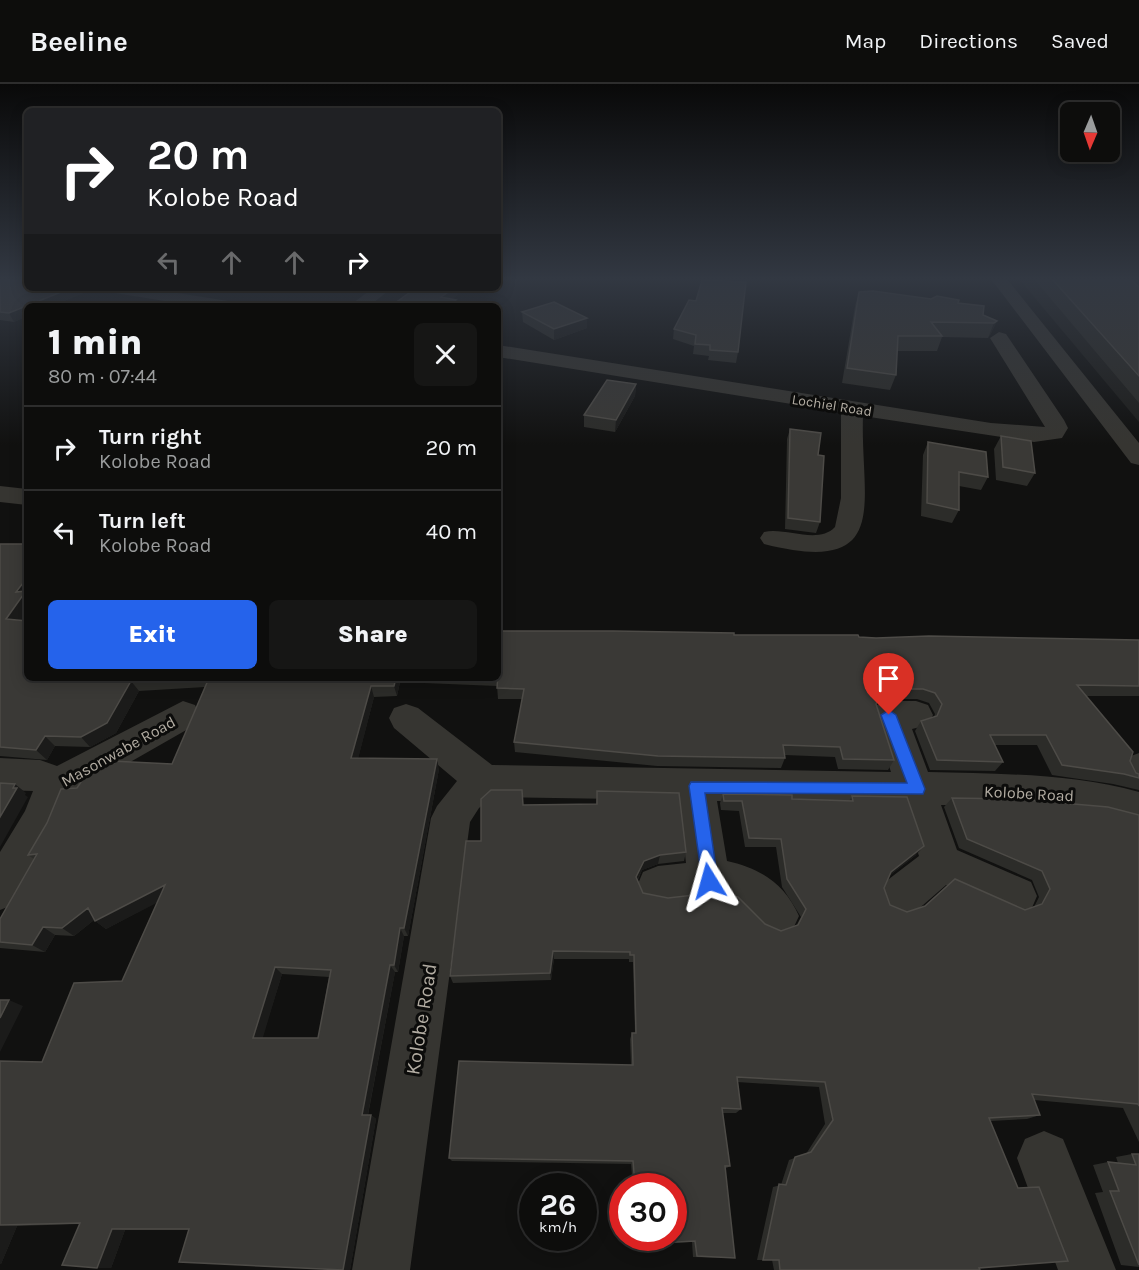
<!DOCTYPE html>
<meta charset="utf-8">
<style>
:root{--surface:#0d0d0c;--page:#161615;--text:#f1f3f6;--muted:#9a9c9d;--line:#2d2d2d;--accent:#2563eb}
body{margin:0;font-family:Karla,sans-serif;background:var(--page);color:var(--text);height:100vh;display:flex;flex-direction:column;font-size:22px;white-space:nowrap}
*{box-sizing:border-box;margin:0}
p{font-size:20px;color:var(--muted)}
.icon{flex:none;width:33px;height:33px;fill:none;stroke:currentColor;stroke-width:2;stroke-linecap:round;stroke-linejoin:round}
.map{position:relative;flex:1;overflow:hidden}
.side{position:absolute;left:24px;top:219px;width:477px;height:378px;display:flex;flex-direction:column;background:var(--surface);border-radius:9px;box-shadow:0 3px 15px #0003,0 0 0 2px var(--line)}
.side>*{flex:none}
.banner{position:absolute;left:24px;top:24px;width:477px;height:183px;border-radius:9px;box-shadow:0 3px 15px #0003,0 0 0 2px var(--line);background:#202124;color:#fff;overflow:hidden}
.needle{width:39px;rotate:182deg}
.controls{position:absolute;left:1060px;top:18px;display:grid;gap:12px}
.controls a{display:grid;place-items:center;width:60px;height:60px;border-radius:9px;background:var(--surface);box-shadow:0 3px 15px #0003,0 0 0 2px var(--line);font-size:30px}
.speed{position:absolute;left:519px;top:1089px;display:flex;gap:12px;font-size:30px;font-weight:700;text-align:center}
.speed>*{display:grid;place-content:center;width:78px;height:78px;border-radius:50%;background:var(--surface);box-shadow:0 3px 15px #0003,0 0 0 2px var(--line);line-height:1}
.speed small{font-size:15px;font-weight:400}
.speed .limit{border:9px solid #d22;background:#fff;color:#111}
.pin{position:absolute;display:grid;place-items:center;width:51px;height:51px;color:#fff;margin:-62px -26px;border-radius:50% 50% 50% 0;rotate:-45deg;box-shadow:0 0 6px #0007}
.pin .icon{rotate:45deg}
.me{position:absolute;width:66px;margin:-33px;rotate:352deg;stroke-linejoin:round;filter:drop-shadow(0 0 4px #0008)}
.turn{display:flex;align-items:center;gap:21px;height:126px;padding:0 24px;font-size:27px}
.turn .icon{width:78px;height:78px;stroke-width:2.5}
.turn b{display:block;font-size:42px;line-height:51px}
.lanes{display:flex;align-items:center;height:57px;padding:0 24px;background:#0003;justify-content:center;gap:30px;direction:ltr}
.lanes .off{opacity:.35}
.round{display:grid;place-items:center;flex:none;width:63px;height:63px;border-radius:9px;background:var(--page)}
.summary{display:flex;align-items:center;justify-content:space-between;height:102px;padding:0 24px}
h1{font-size:36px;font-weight:800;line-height:45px}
.primary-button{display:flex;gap:12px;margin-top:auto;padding:12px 24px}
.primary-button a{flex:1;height:69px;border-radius:9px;background:var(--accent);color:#fff;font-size:24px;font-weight:800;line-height:69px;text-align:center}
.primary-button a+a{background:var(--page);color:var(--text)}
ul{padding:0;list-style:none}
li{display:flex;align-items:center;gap:18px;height:84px;padding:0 24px;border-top:2px solid var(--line)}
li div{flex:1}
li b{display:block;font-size:22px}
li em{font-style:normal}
header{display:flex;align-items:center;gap:36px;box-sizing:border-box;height:84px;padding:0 30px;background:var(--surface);border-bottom:2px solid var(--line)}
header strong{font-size:28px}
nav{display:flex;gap:33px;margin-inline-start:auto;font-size:21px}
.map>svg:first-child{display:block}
.built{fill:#1e1e1c}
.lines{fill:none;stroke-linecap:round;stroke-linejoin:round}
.minor{fill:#363531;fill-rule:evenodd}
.wall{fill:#2c2c29;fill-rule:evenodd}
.shaded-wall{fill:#1b1b1a}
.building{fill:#3a3936;stroke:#4d4b47;stroke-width:1.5;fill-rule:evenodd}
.route{fill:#2563eb;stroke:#184099;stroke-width:1.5}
.labels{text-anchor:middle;stroke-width:6;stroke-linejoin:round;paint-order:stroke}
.far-street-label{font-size:14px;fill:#b2aca2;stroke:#0c0c0b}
.street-label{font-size:16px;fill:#b2aca2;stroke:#0c0c0b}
.near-street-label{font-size:20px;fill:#b2aca2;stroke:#0c0c0b}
</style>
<header>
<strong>Beeline</strong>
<nav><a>Map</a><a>Directions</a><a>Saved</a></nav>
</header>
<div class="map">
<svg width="1139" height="1186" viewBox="0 0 1139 1186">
<rect width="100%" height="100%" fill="#111110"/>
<!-- built -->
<path class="built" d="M1019,195H1139V338Z"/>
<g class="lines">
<!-- minor -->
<path class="minor" d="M991,195H1007L1139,359V381L1131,379Z
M107,204H146L228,217L237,222H196L115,209Z
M373,204H392L369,222H349Z
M999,248L1006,250L1064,336L1068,344L1062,354L1034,358L863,332C860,417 894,493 764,460L760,454L764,448C786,443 818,461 835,443L841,414V328L498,273V261L991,339L1045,343L990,254Z
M0,402L27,405V421L0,418Z
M183,617L195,621L200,631L195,641L69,713L56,747L15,820L0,826V768L25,727L33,707L0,706V674L40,676L57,682Z
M889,617H916L928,621L933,631L928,641L912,645L928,688C999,690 1070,689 1139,708V742L1097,730L1006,722L941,721L957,766L1031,798L1037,812L1031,826L1016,832L946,801L915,828L900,834L885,828L879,813L885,798L919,772L902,720L717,717L727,777C760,784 785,800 799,832L792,847L777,853C772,851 764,849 760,845C752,837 747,824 735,819C705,807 673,828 643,816L637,802L643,788L658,782L686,779L679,716L492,713L479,724L470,738L410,1186H352L431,734L437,722L457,697L394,644L389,634L394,624L406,620L418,624L492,681L891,688L872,631L877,621Z
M1139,669V702L1126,697L1121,686L1126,674Z
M1044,1047L1063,1055L1116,1186H1058L1017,1074L1025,1055Z"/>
</g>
<!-- wall -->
<path class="wall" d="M0,195L83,209L52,222H27V232L14,238L0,236Z
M1034,195H1130L1139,203V319Z
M1132,195H1139V201Z
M859,208L958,219L997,237L990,251L988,254L942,253L937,267H897L896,291L890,306L842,299L855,222Z
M689,216L738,268L736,279L708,276L709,272L693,270L694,262L673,255L674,245Z
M522,228L587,244L554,256L523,238Z
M636,300L635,312L615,348L584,343V331Z
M790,345L818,371L820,438L816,449L785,445L787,355Z
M1001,352L1035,389L1027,402L996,396L994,365Z
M928,358L988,393L981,406L959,402V426L952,439L921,432L923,371Z
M0,460H27V529L22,536L27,594H498L734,551L876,554L1139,556V612H1086L1130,677L1136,689L1139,690V706L1113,700L1052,691L1037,661H995L1003,678L995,687L930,686L915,647L921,637L934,633L935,630L929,619L917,615H888L876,619V620L894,676L888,686L838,685L835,673L785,671V674L781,684L657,682L515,668L514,658L522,615H498L497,602L400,598L397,612L374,613L358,674L439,685L408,852H404L398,888H395L368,1031H371L376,1035L350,1186H334L189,1146H125L111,1184L79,1140L17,1142L1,1180L0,977L42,978L122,897L157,818L106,845L94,836L74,852L55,851L45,868L0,864V835L34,775L28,771L77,704L172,680L205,603L139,607L116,649L90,663L55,662L47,676L0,672ZM282,890L329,893L318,954H262Z
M597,707L686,768L684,777L658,780L642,786L638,796L643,809L765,840L781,847L796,842L801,833L782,803L776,763H745L739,727L721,726L720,719L723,710L792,715L849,717L852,712L916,771L889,792L884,804L890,821L907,828L1025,826L1034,823L1039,813L1032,796L959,764L944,723L952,714L1139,731V1058L1123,1024L1034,1016L1040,1031L1027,1035L991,1037L980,1186H774L772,1176H757L773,1103L781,1101L789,1076L806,1070L825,1040L819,1003L737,998L741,1025L736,1029H723L730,1082L725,1085L730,1174L693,1173L692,1158L638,1160L637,1154H674V1102H633L631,1080L452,1077L449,1074L631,981L630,955L632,949H635L633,878H629V875H554L551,896L453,899L450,892L481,757L523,721L596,720Z
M1132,1070H1139V1183L1121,1181L1095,1109L1103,1108L1093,1081L1108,1078L1118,1079L1116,1073Z"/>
<!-- shaded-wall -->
<path class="shaded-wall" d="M71,204H80L83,209L52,222H27V232L14,238L9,229Z
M454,204H466L444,222L441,213Z
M456,216L457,222H447Z
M587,234V244L554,256V245Z
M997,237L990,251L988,254L994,239Z
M636,300L635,312L615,348L616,336Z
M27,494V529L15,546L6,535L16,508Z
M396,594H398L400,598L397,612L394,602Z
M131,597L139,607L116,649L90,663L81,653Z
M371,602L374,613L356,683L351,674Z
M894,605L888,615L876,619L882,609Z
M45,652L55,662L47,676L36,666Z
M437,675L439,685L408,852L404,844Z
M15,700L26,709L25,711L28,713L0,763V733Z
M924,762L916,771L884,796L891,788Z
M660,771L658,780L642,786L635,801L636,793L644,777Z
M165,801L174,810L106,845L95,837Z
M88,824L99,832L74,852L62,844Z
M43,843L55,851L45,868L32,861Z
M400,844L404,852L398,888L394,881Z
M553,867L554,875L551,896L550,889Z
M390,881L395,888L367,1035L362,1031Z
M275,883L282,890L261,960L253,954Z
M9,916L23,922L0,968V934Z
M371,1031L376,1035L350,1186H343Z
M0,1141L17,1142L1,1180H0Z
M112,1145L125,1146L111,1184H97Z"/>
<!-- building -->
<path class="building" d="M0,195H27V204H71L9,229L0,228Z
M1052,195H1130L1139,203V292Z
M702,196L746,198L738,268L710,266V261L695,260L696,251L674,245L689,216L696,217Z
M416,204H454L441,213L456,216L447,222H391Z
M873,207L931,215L937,212L959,216L958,219L984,222L983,231L997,237L994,239L931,238L942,252H898L896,291L847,284L859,208Z
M554,218L587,234L554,245L522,228Z
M607,296L636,300L616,336L584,331Z
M790,345L821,349L818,371L824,372L820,438L788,434Z
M1001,352L1031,357L1035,389L1003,383Z
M928,358L986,368L988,393L959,388V426L927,419Z
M0,460H27V494L16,508L26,507L6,535L27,537V594H176L131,597L107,639L81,653L45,652L36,666L0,663Z
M498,547H614L734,549V551H858L859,553L876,554L929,552L1139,556V602L1077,601L1133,668L1130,677L1136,689L1139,690V694L1124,690L1062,681L1046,651H990L1003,678L937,676L921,637L937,632L942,620L935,609L923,605H894L882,609L876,620L894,676L843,675L840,663L783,661L785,674L658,672L514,658L524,605L497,604L498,591Z
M209,594H396L394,602H371L351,674L437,675L404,844H400L394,881H390L362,1031H371L343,1186L179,1178L189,1145H112L97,1184L62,1181L80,1139L0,1141V977L42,978L74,899L122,897L165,801L95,837L88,824L62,844L43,843L32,861L0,858V835L37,770L28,771L47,739L61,705L77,704L85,692L111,677L172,680ZM275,883L331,886L318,954H253Z
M0,699L15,700L13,704H17L0,733Z
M491,706H522L523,721L597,720V707L679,709L686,768L660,771L644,777L636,793L643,809L668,814L712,809L738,813L765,840L781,847L798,841L806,825L787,795L781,755L749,754L742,717H724L723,710L792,711V715L853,717L852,712L907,713L924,762L891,788L884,804L890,821L907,828L925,822L955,795L1025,826L1042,820L1050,805L1042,787L967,755L952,714L1015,715L1108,723L1139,731V1022L1138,1020L1032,1010L1040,1031L989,1034L1018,1104L1039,1103L1068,1177L979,1184L980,1186H780L779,1176H763L779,1100L786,1101L795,1073L811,1068L833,1036L825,998L737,993L741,1025L722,1024L730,1082H725L735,1174L697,1172L695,1157L640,1160L639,1154H674V1102H635L633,1077L449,1074L459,977L633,981L632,949H636L634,871H630V868L553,867L550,889L450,892L466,757H481V715Z
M0,916H9L0,934Z
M1132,1070H1139V1181L1110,1107H1119L1108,1078L1136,1081Z"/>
<!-- sky -->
<linearGradient id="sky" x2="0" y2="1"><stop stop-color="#090909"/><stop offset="0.54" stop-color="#323842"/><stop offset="1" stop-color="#323842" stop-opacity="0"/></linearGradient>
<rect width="1139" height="361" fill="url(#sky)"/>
<!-- route -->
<path class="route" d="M889,626L896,631L925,705L923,710L705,709L718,797L715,802L709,805L703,802L689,702L691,698L907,699L881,631Z"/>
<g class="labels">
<!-- far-street labels -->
<g class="far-street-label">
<text transform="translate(832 321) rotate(9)" y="5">Lochiel Road</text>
</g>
<!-- street labels -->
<g class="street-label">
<text transform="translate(118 667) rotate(-29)" y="6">Masonwabe Road</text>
<text transform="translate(1029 709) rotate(3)" y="6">Kolobe Road</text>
</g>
<!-- near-street labels -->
<g class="near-street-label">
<text transform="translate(421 935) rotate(-81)" y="7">Kolobe Road</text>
</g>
</g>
</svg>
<div class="controls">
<a><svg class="needle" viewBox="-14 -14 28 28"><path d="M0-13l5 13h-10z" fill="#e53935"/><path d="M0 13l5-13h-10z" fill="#9a9c9d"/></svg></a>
</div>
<div class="speed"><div>26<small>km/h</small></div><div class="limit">30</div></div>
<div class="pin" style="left:889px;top:631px;background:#d93025"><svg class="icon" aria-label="arrive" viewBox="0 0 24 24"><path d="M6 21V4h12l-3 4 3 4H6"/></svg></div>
<svg class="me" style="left:709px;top:797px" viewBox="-20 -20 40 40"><path d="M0-17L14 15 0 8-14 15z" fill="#2563eb" stroke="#fff" stroke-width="4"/></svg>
<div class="banner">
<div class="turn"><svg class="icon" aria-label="right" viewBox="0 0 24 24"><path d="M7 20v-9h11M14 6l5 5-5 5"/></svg><div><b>20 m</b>Kolobe Road</div></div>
<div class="lanes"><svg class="icon off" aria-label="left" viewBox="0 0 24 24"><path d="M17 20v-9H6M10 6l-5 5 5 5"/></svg><svg class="icon off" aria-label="ahead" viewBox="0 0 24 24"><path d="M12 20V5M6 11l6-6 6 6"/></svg><svg class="icon off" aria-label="ahead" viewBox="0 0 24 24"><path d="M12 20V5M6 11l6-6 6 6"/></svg><svg class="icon" aria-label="right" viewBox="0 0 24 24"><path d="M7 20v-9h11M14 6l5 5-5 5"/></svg></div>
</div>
<section class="side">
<div class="summary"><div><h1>1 min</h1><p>80 m · 07:44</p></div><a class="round"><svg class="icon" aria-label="close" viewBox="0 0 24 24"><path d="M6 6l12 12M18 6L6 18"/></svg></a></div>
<ul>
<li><svg class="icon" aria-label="right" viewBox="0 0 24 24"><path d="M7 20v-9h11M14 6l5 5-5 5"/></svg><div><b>Turn right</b><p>Kolobe Road</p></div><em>20 m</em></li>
<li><svg class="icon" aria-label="left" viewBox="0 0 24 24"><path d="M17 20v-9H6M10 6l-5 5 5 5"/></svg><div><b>Turn left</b><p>Kolobe Road</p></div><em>40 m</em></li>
</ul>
<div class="primary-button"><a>Exit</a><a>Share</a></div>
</section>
</div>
